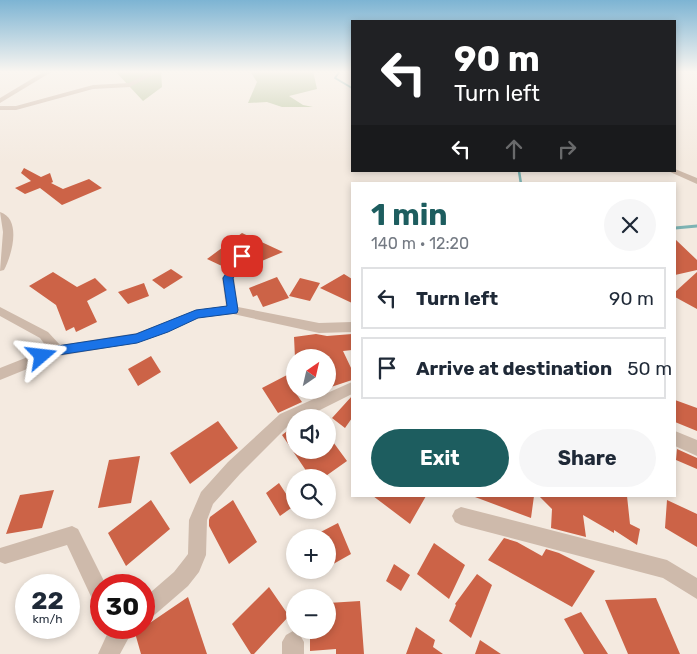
<!DOCTYPE html>
<meta charset="utf-8">
<style>
:root{--surface:#fff;--page:#f6f6f7;--text:#1f2937;--muted:#747a83;--line:#e0e1e3;--accent:#1d5d5f}
body{margin:0;font-family:Rubik,sans-serif;background:var(--page);color:var(--text);height:100vh;display:flex;flex-direction:column;font-size:19px;white-space:nowrap}
*{box-sizing:border-box;margin:0}
p{font-size:16px;color:var(--muted)}
.icon{flex:none;width:28px;height:28px;fill:none;stroke:currentColor;stroke-width:2;stroke-linecap:round;stroke-linejoin:round}
.map{position:relative;flex:1;overflow:hidden}
.drawer{position:absolute;left:351px;top:182px;width:325px;height:315px;display:flex;flex-direction:column;background:var(--surface);border-radius:0px;box-shadow:0 2px 8px #0003}
.drawer>*{flex:none}
.top-card{position:absolute;left:351px;top:20px;width:325px;height:152px;border-radius:0px;box-shadow:0 2px 8px #0003;background:#202124;color:#fff;overflow:hidden}
.needle{width:32px;rotate:34deg}
.tools{position:absolute;left:286px;top:349px;display:grid;gap:10px}
.tools a{display:grid;place-items:center;width:50px;height:50px;border-radius:50%;background:var(--surface);box-shadow:0 2px 8px #0003;font-size:25px}
.speed{position:absolute;left:15px;top:574px;display:flex;gap:10px;font-size:25px;font-weight:700;text-align:center}
.speed>*{display:grid;place-content:center;width:65px;height:65px;border-radius:50%;background:var(--surface);box-shadow:0 2px 8px #0003;line-height:1}
.speed small{font-size:12px;font-weight:400}
.speed .limit{border:8px solid #d22;background:#fff;color:#111}
.pin{position:absolute;display:grid;place-items:center;width:42px;height:42px;color:#fff;margin:-21px;border-radius:10px;box-shadow:0 2px 8px #0006}
.me{position:absolute;width:55px;margin:-28px;rotate:73deg;stroke-linejoin:round;filter:drop-shadow(0 0 4px #0008)}
.turn{display:flex;align-items:center;gap:18px;height:105px;padding:0 20px;font-size:22px}
.turn .icon{width:65px;height:65px;stroke-width:2.5}
.turn b{display:block;font-size:35px;line-height:42px}
.lanes{display:flex;align-items:center;height:48px;padding:0 20px;background:#0003;justify-content:center;gap:25px;direction:ltr}
.lanes .off{opacity:.35}
.round{display:grid;place-items:center;flex:none;width:52px;height:52px;border-radius:26px;background:var(--page)}
.summary{display:flex;align-items:center;justify-content:space-between;height:85px;padding:0 20px}
h1{font-size:30px;font-weight:700;line-height:38px;color:var(--accent)}
.primary-button{display:flex;gap:10px;margin-top:auto;padding:10px 20px}
.primary-button a{flex:1;height:58px;border-radius:30px;background:var(--accent);color:#fff;font-size:20px;font-weight:700;line-height:58px;text-align:center}
.primary-button a+a{background:var(--page);color:var(--text)}
ul{padding:0;list-style:none}
li{display:flex;align-items:center;gap:15px;height:62px;margin:0 10px 8px;padding:0 10px;border:2px solid var(--line);border-radius:0px}
li div{flex:1}
li b{display:block;font-size:19px}
li em{font-style:normal}
.map>svg:first-child{display:block}
.green{fill:#b9c59e}
.lines{fill:none;stroke-linecap:round;stroke-linejoin:round}
.stream-far2{stroke:#7db3b3;stroke-width:2}
.stream-far1{stroke:#7db3b3;stroke-width:2.5}
.stream{stroke:#7db3b3;stroke-width:3}
.building{fill:#cc6347}
.minor{fill:#cebaab;fill-rule:evenodd}
.route{fill:#1a73e8;stroke:#114b97}
</style>
<div class="map">
<svg width="697" height="654" viewBox="0 0 697 654">
<rect width="100%" height="100%" fill="#f4eae0"/>
<!-- green -->
<path class="green" d="M115,71H161L162,87L143,101Z
M250,71H313L317,89L289,96L303,105L313,107H282L267,102L248,103L257,82Z"/>
<g class="lines">
<!-- stream-far2 -->
<path class="stream-far2" d="M340,71L335,78L352,88"/>
<!-- stream-far1 -->
<path class="stream-far1" d="M519,171L521,184"/>
<!-- stream -->
<path class="stream" d="M675,228L697,226"/>
</g>
<!-- building -->
<path class="building" d="M24,168L41,177L50,173L53,182L51,183L63,189L89,179L102,188L62,205L40,188L25,194L15,188L31,181L21,173Z
M242,233L283,252L257,263L246,249L236,253L224,267L207,259Z
M675,239L697,260V270L675,275Z
M171,269L183,277L164,289L152,280Z
M53,272L77,287L95,278L107,290L87,301L97,322L76,332L74,327L66,331L56,305L29,286Z
M697,272V309L675,297V292Z
M344,274L352,279V303L320,288Z
M277,277L289,298L263,307L257,295L253,297L249,288Z
M300,278L320,283L310,301L289,296Z
M144,283L149,296L128,304L118,292Z
M316,334L327,336L352,334V350L343,351L352,370V380L328,388V358H295L294,337Z
M151,356L161,372L138,386L128,369Z
M287,375L295,386L293,389L302,402L278,413L262,388Z
M352,396V418L345,428L332,418Z
M675,400L697,408V431L675,422Z
M218,421L238,448L190,484L170,453Z
M295,425V450H328V435L347,461L323,478H311L282,435Z
M677,449L697,458V469L676,460Z
M140,456L131,503L98,508L109,460Z
M279,483L294,506L280,516L266,493Z
M54,490L42,528L6,534L20,495Z
M373,496H426L410,524Z
M475,496H534L531,518L475,497Z
M539,496H627L630,524L640,529L637,545L614,530V533L583,515L586,537L551,528L552,509Z
M151,500L170,529L126,566L108,533Z
M233,500L257,542L229,564L209,526V520L210,517Z
M667,500L697,514V547L665,528Z
M338,523L351,554L328,567V538H309Z
M504,538L517,542L542,556L546,549L559,553L595,571L572,607L488,560Z
M434,543L465,565L449,599L417,574Z
M394,564L410,575L401,591L386,581Z
M477,574L492,585L471,638L449,621L456,605L455,604Z
M269,587L289,616L254,654H251L232,624Z
M188,597L207,654H141L135,633Z
M656,598L680,654H628L605,600Z
M360,601L364,654H336V649L310,651V630H328V603Z
M581,612L608,654H584L564,619Z
M416,627L435,640L433,647L443,654H406Z
M480,640L501,654H475Z"/>
<g class="lines">
<!-- minor -->
<path class="minor" d="M45,71H53L0,103V98Z
M152,71H160L130,87L93,89L16,110H0V106H16L93,85L129,83Z
M675,169L697,178V184L668,171H675Z
M0,212C22,219 12,255 4,270L0,271L3,232Z
M242,253L247,256L234,278L238,307L319,323L352,322V332L319,333L233,314L198,318L168,332L137,343L59,356L0,380V368L48,349L40,338L0,316V307L48,332L60,345L137,333L196,310L226,306L222,278L238,254Z
M352,382V394L304,418H295V422L290,424L240,474L213,504L207,520L206,555L199,572L188,586L151,618L144,621V598L174,572L185,558L188,554L189,520L201,492L228,462L280,414Z
M675,431L697,440V456L675,446Z
M461,507L667,560L697,578V599L663,578L461,525L455,522L452,516L455,510Z
M72,526L78,529L106,585H101V606L94,603L67,545L5,564L0,562V548Z
M110,628H134L120,654H98Z
M293,631L300,635L304,642V654H282V642L286,635Z"/>
</g>
<!-- sky -->
<linearGradient id="sky" x2="0" y2="1"><stop stop-color="#7db4d3"/><stop offset="0.44" stop-color="#faf6f1"/><stop offset="1" stop-color="#faf6f1" stop-opacity="0"/></linearGradient>
<rect width="697" height="163" fill="url(#sky)"/>
<!-- route -->
<path class="route" d="M242,253L247,256L233,278L238,310L237,313L198,318L168,332L137,343L58,355L42,361L38,360L36,356L38,353L57,346L136,334L196,310L227,306L223,278L239,254Z"/>
</svg>
<div class="tools">
<a><svg class="needle" viewBox="-14 -14 28 28"><path d="M0-13l5 13h-10z" fill="#e53935"/><path d="M0 13l5-13h-10z" fill="#747a83"/></svg></a>
<a><svg class="icon" aria-label="sound" viewBox="0 0 24 24"><path d="M4 9h4l5-4v14l-5-4H4zM17 9q2 3 0 6"/></svg></a>
<a><svg class="icon" aria-label="search" viewBox="0 0 24 24"><circle cx="10" cy="10" r="6"/><path d="M15 15l6 6"/></svg></a>
<a>+</a>
<a>−</a>
</div>
<div class="speed"><div>22<small>km/h</small></div><div class="limit">30</div></div>
<div class="pin" style="left:242px;top:256px;background:#d93025"><svg class="icon" aria-label="arrive" viewBox="0 0 24 24"><path d="M6 21V4h12l-3 4 3 4H6"/></svg></div>
<svg class="me" style="left:42px;top:356px" viewBox="-20 -20 40 40"><path d="M0-17L14 15 0 8-14 15z" fill="#1a73e8" stroke="#fff" stroke-width="4"/></svg>
<div class="top-card">
<div class="turn"><svg class="icon" aria-label="left" viewBox="0 0 24 24"><path d="M17 20v-9H6M10 6l-5 5 5 5"/></svg><div><b>90 m</b>Turn left</div></div>
<div class="lanes"><svg class="icon" aria-label="left" viewBox="0 0 24 24"><path d="M17 20v-9H6M10 6l-5 5 5 5"/></svg><svg class="icon off" aria-label="ahead" viewBox="0 0 24 24"><path d="M12 20V5M6 11l6-6 6 6"/></svg><svg class="icon off" aria-label="right" viewBox="0 0 24 24"><path d="M7 20v-9h11M14 6l5 5-5 5"/></svg></div>
</div>
<section class="drawer">
<div class="summary"><div><h1>1 min</h1><p>140 m · 12:20</p></div><a class="round"><svg class="icon" aria-label="close" viewBox="0 0 24 24"><path d="M6 6l12 12M18 6L6 18"/></svg></a></div>
<ul>
<li><svg class="icon" aria-label="left" viewBox="0 0 24 24"><path d="M17 20v-9H6M10 6l-5 5 5 5"/></svg><div><b>Turn left</b></div><em>90 m</em></li>
<li><svg class="icon" aria-label="arrive" viewBox="0 0 24 24"><path d="M6 21V4h12l-3 4 3 4H6"/></svg><div><b>Arrive at destination</b></div><em>50 m</em></li>
</ul>
<div class="primary-button"><a>Exit</a><a>Share</a></div>
</section>
</div>
